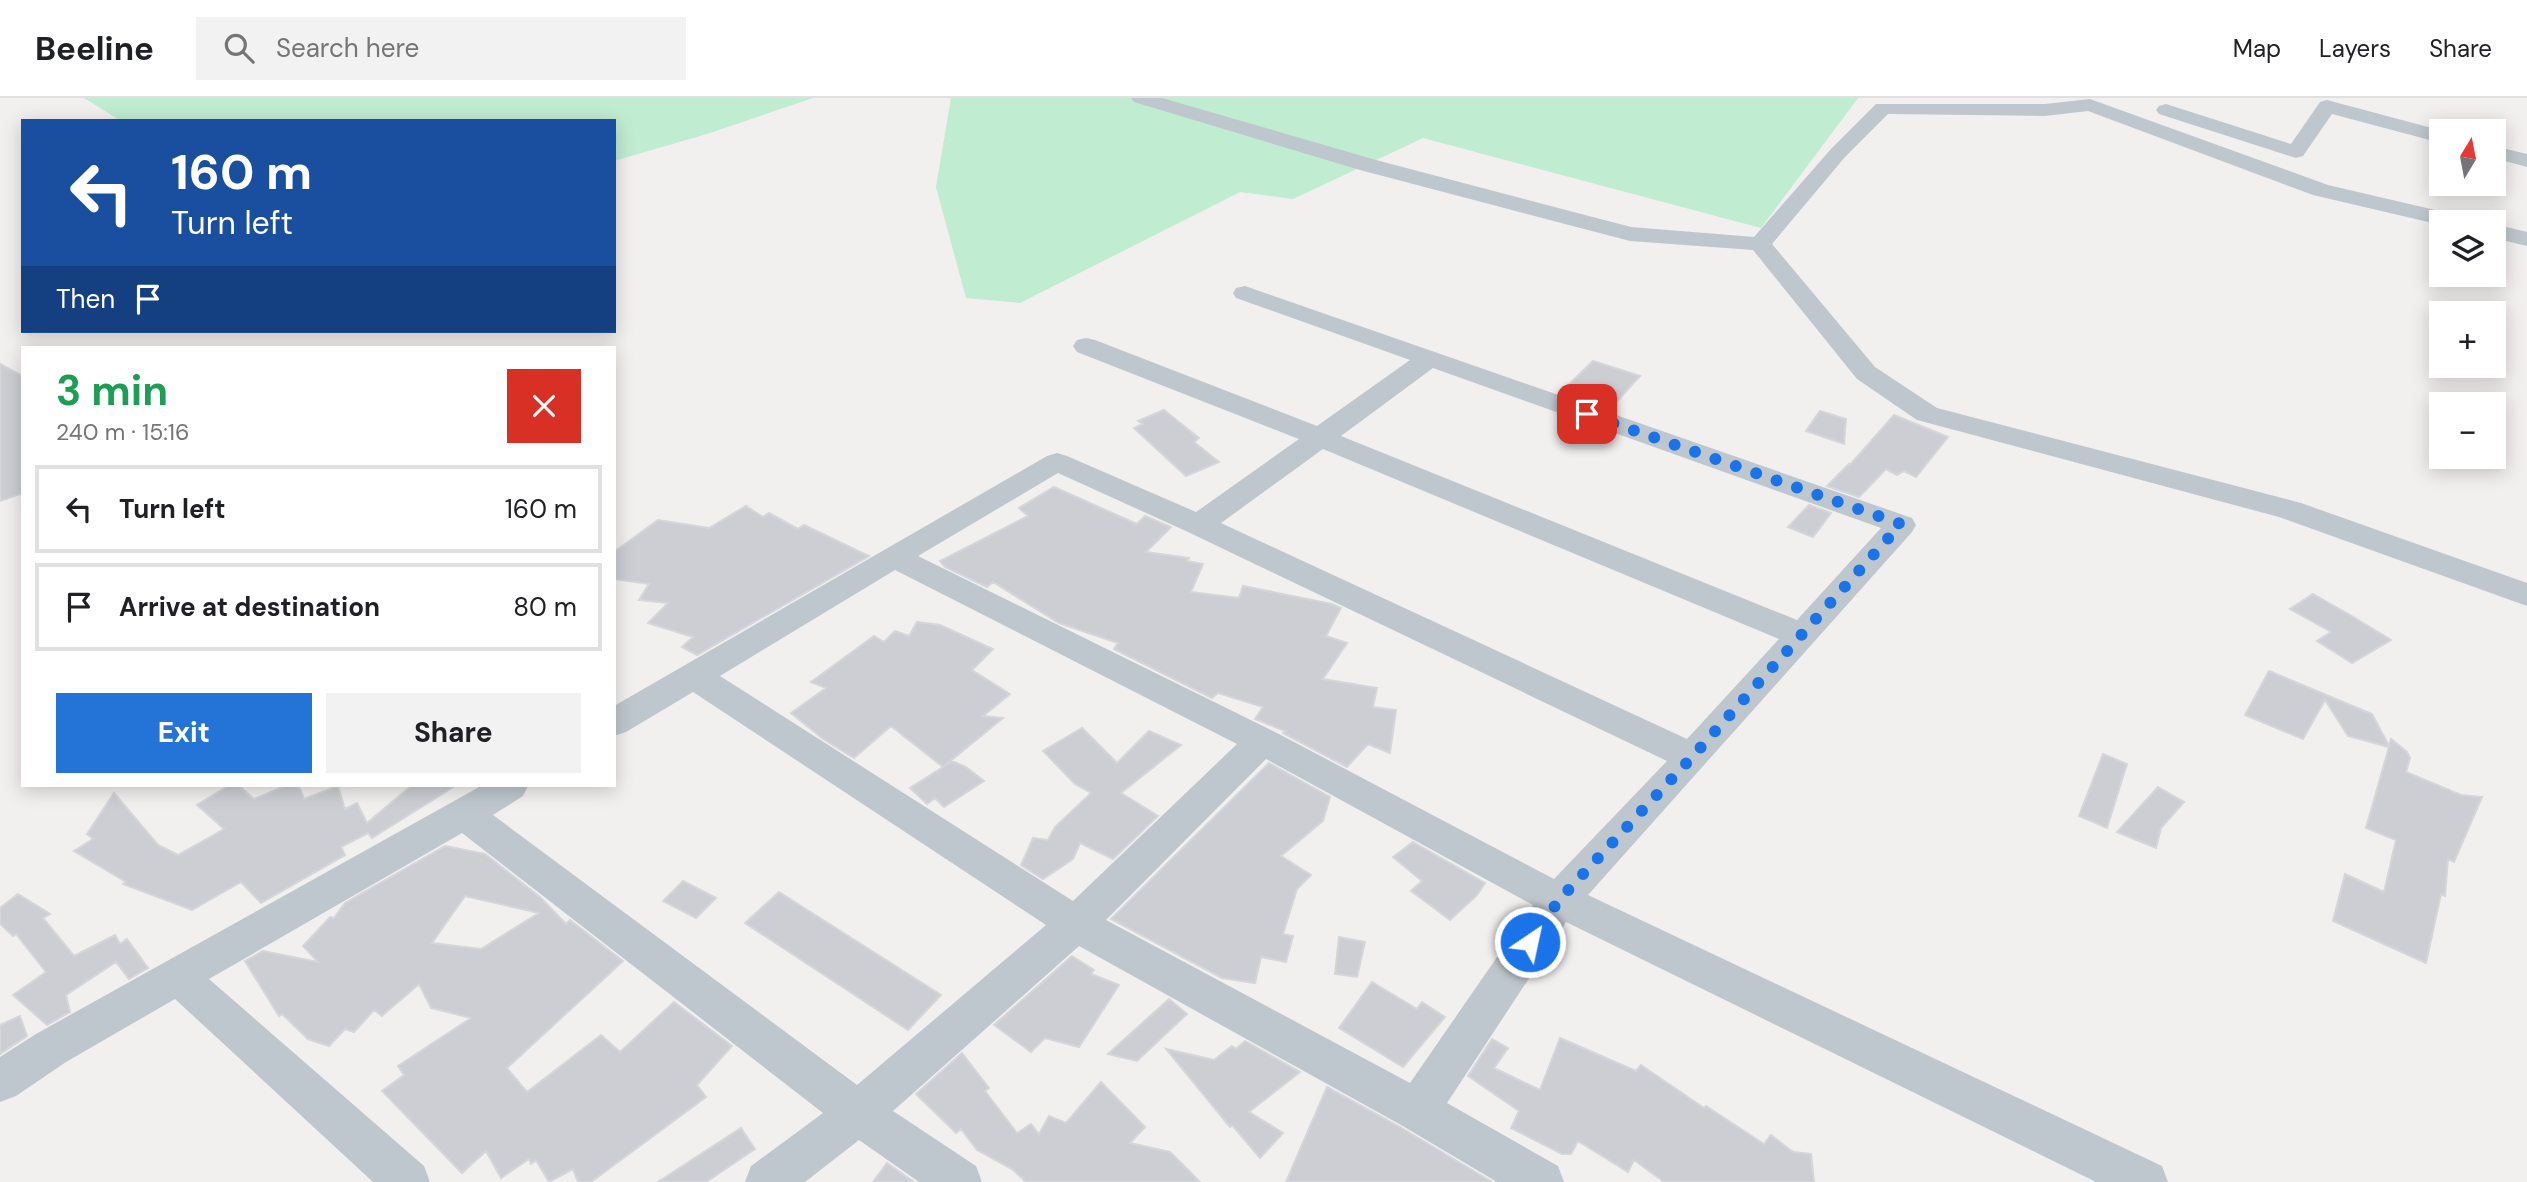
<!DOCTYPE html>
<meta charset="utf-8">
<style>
:root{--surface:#fff;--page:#f2f2f2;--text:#202124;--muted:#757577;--line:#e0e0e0;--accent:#2474d7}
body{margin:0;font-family:"DM Sans",sans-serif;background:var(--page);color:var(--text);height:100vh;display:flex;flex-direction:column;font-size:26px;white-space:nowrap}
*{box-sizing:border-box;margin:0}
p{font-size:23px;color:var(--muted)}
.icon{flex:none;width:38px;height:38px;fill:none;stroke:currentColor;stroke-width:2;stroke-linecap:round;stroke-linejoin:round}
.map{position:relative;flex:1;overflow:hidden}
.drawer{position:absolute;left:21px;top:248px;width:595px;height:441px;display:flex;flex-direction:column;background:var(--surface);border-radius:0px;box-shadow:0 4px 18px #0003}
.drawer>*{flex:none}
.guide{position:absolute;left:21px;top:21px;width:595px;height:214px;border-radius:0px;box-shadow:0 4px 18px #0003;background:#1a4fa0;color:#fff;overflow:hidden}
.needle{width:46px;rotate:10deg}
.controls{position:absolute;left:2429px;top:21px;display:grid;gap:14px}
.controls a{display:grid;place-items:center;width:77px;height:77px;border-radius:0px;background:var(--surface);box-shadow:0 4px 18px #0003;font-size:35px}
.pin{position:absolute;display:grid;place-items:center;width:60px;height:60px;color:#fff;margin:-30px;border-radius:14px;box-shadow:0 4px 10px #0006}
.me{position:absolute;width:77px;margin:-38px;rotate:34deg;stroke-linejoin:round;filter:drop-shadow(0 0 5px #0008)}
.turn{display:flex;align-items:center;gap:24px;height:147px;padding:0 35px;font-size:32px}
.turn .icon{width:91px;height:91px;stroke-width:2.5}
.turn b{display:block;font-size:49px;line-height:60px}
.then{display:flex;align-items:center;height:66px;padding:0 35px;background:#0003;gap:14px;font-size:26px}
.round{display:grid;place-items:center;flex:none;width:74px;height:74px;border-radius:0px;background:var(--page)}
.summary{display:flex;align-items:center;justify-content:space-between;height:119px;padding:0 35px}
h1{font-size:42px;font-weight:700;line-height:52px;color:#1e9e55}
.cta{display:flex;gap:14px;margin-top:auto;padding:14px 35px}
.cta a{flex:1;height:80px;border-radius:0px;background:var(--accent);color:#fff;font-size:28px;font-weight:700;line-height:80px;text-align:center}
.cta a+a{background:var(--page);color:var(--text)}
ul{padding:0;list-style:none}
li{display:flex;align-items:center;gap:21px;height:88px;margin:0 14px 10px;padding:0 21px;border:4px solid var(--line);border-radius:0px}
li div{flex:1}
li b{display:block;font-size:26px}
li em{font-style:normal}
header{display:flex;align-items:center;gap:42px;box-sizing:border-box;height:98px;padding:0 35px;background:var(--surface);border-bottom:2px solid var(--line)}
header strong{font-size:33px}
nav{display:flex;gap:38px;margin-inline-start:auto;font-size:24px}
.search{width:490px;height:63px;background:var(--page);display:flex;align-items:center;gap:18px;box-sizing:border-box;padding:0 24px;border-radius:0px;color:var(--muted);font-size:26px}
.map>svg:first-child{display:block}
.green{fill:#c0ecd1}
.building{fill:#ccced3;stroke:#d4d6da;stroke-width:2;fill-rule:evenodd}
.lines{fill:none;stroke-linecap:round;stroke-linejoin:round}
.street{fill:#bec7cd;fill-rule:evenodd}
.route{stroke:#1a73e8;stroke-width:12;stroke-dasharray:0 21.6}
</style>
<header>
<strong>Beeline</strong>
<div class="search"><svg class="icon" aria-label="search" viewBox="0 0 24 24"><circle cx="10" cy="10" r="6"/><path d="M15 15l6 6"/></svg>Search here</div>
<nav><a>Map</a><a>Layers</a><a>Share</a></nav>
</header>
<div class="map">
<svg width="2527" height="1084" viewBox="0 0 2527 1084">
<rect width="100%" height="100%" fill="#f2efef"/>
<!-- green -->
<path class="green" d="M84,0H813L707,36L614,63V23H121Z
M951,0H1858L1761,130L1423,40L1293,101L1240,94L1020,205L966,200L936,89Z"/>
<!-- building -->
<path class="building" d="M1593,263L1640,278L1609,312L1560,295Z
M0,266L23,278V395L0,403Z
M1164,312L1199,340L1194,344L1219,364L1186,378L1134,330L1143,326L1138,323Z
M1820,313L1846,321L1844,346L1806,333Z
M1894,317L1948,339L1916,379L1904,373L1897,377L1886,371L1859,399L1827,388L1849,366L1850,367Z
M1054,389L1137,426L1145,418L1171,429L1146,454L1189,460L1187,463L1203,466L1191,494L1239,500L1243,488L1332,506L1341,510L1326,538L1347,545L1323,581L1377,590L1373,609L1396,612L1390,655L1368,646L1347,669L1283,635L1285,633L1255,621L1263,609L1218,595L1212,600L1114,551L1118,545L1059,525L993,484L987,489L945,469L940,463L1028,418L1019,410Z
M1809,407L1831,415L1813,439L1788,429Z
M746,408L763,419L769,415L798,431L804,427L869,458L697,557L682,549L693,539L648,525L668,505L639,502L649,486L614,481V454L658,422L709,430Z
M2313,496L2350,517L2391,542L2352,565L2317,543L2331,534L2290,511Z
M917,524L940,527L993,551L972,572L1010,596L983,618L1003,620L943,669L952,663L966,669L984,683L944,709L935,700L927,706L910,690L943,669L891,628L854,660L823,641L791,615L826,590L811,584L874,538L884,544L895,533L909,538Z
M2269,573L2372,616L2389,648L2391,641L2407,654L2410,660L2406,674L2461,697L2482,699L2454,764L2448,761L2445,798L2441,796L2426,865L2333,823L2345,776L2384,794L2396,742L2366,730L2389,649L2348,638L2325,602L2303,641L2245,617Z
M1082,630L1117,665L1149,633L1181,647L1121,695L1158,718L1113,761L1080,745L1073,761L1043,781L1021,767L1033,740L1048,742L1055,729L1091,695L1075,686L1043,653Z
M2103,656L2127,666L2107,730L2079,718Z
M1269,665L1330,699L1323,723L1281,758L1311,777L1297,791L1283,836L1293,838L1286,864L1261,859L1255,885L1222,880L1111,821Z
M228,688H239L254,701L285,688H299L304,701L338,688L345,711L357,705L367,725L411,688H455L372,740L368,735L341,749L345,757L261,805L241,784L192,812L123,786L126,784L74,753L93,741L87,736L114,695L158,747L178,757L224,731L197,707Z
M2158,689L2184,704L2161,730L2156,750L2117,734Z
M1413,744L1485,785L1477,797L1450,822L1411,793L1422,783L1393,759Z
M445,748L485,756L540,799L566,826L570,822L623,863L507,970L527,994L601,937L620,954L674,904L732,948L697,987L706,999L591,1084H578L573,1071L549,1084L536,1062L531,1066L529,1061L501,1080L486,1053L462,1075L382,993L404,977L398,968L471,920L431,910L419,886L382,918L374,912L354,934L345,931L329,948L308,941L282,916L279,918L245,863L263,853L318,864L303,848L330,819L334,820L345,805ZM465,798L539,815L481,851L432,845Z
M683,783L716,800L696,820L663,803Z
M779,794L941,897L908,932L745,825Z
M18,796L50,816L43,820L74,858L115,837L120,846L127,841L148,870L129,881L116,864L66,897L70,914L47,927L13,897L46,874L16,836L13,838L0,826V810Z
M1339,839L1365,844L1357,879L1335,876Z
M1072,858L1094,872L1091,876L1119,887L1079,949L1045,940L1031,954L994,927Z
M1372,884L1417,911L1422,904L1445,919L1403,969L1339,930Z
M1169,901L1187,916L1137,963L1108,956Z
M20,918L27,938L0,956V927Z
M1560,940L1636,973L1641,967L1704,1010L1706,1008L1764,1046L1771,1037L1793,1054L1811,1056L1814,1084H1664L1634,1062L1628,1074L1578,1043L1571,1056H1562L1511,1030L1519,1013L1468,978L1492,941L1508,950L1494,970L1540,992Z
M1245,943L1300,974L1249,1014L1283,1035L1260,1060L1232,1027L1230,1029L1166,951L1214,962L1232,948L1236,951Z
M962,955L989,990L985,993L1017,1035L1031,1026L1039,1036L1049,1018L1066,1025L1101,984L1145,1029L1130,1045L1170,1054L1200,1084H1026L1012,1071L977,1052L961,1031L956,1035L916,996Z
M1327,989L1400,1029L1492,1084H1286Z
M741,1030L755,1051L706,1084H658Z
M887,1065L914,1084H873Z"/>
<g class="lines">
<!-- street -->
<path class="street" d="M1131,0H1162L1376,62L1631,129L1754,139L1831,51L1876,6H2045L2090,1L2328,87L2465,119L2468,124H2441V127L2313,97L2088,13L2045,18L1888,16L1845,59L1772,146L1875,269L1937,310L2301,405L2527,485V508L2279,419L1917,322L1857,281L1753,152L1630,143L1360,72L1134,4Z
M2327,2L2443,33L2441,45L2332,16L2303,58L2296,60L2159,16L2156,12L2159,8L2166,6L2291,46L2320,4Z
M2494,48L2527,56V69L2494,60Z
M2494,126L2527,134V148L2494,140Z
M1245,188L1912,420L1916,427L1912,434L1588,797L2162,1068L2168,1084H2096L1566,824L1447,1005L1558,1068L1564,1084H1497L1401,1027L1079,848L893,1013L976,1068L982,1084H919L859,1042L805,1084H745L751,1068L823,1015L462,735L209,881L424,1068L430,1084H373L175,901L66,964L16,998L0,1004V959L36,936L481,688H528L523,698L493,717L857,987L1046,827L693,594L626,634L614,638V608L1047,358L1057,355L1067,358L1196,414L1299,341L1077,254L1073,248L1077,242L1086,240L1095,242L1317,328L1410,262L1236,200L1233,195L1236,190ZM1433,270L1881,430L1797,522L1341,338ZM1323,351L1779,541L1687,641L1221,425ZM1058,375L1188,434L1667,663L1554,781L1275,634L918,458ZM895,472L1237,646L1073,803L720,578ZM1266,661L1533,807L1410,985L1106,822Z"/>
</g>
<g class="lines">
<!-- route -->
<path class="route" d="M1530,844L1559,802L1692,659L1901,426L1587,316"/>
</g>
</svg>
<div class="controls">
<a><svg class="needle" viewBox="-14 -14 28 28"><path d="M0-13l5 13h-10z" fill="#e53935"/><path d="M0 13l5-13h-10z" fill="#757577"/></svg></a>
<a><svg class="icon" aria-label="layers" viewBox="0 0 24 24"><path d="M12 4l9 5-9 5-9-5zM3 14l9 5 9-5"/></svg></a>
<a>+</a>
<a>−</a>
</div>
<div class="pin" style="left:1587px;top:316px;background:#d93025"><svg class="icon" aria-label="arrive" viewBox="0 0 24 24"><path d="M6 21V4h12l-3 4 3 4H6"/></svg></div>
<svg class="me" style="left:1530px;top:844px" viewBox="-20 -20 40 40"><circle r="17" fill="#1a73e8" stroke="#fff" stroke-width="3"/><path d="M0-11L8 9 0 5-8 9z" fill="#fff"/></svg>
<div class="guide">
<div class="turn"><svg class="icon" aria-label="left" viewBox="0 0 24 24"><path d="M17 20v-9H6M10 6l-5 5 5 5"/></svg><div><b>160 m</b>Turn left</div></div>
<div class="then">Then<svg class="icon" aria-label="arrive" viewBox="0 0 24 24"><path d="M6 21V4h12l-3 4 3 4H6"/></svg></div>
</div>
<section class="drawer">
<div class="summary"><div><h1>3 min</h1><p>240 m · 15:16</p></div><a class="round" style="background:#d93025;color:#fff"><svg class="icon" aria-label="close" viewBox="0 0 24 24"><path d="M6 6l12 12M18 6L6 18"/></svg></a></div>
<ul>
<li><svg class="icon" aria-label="left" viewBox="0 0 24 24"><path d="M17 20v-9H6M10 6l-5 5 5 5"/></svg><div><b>Turn left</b></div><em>160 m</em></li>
<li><svg class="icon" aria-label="arrive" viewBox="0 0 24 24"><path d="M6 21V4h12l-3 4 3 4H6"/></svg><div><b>Arrive at destination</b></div><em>80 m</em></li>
</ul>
<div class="cta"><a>Exit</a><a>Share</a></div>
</section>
</div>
